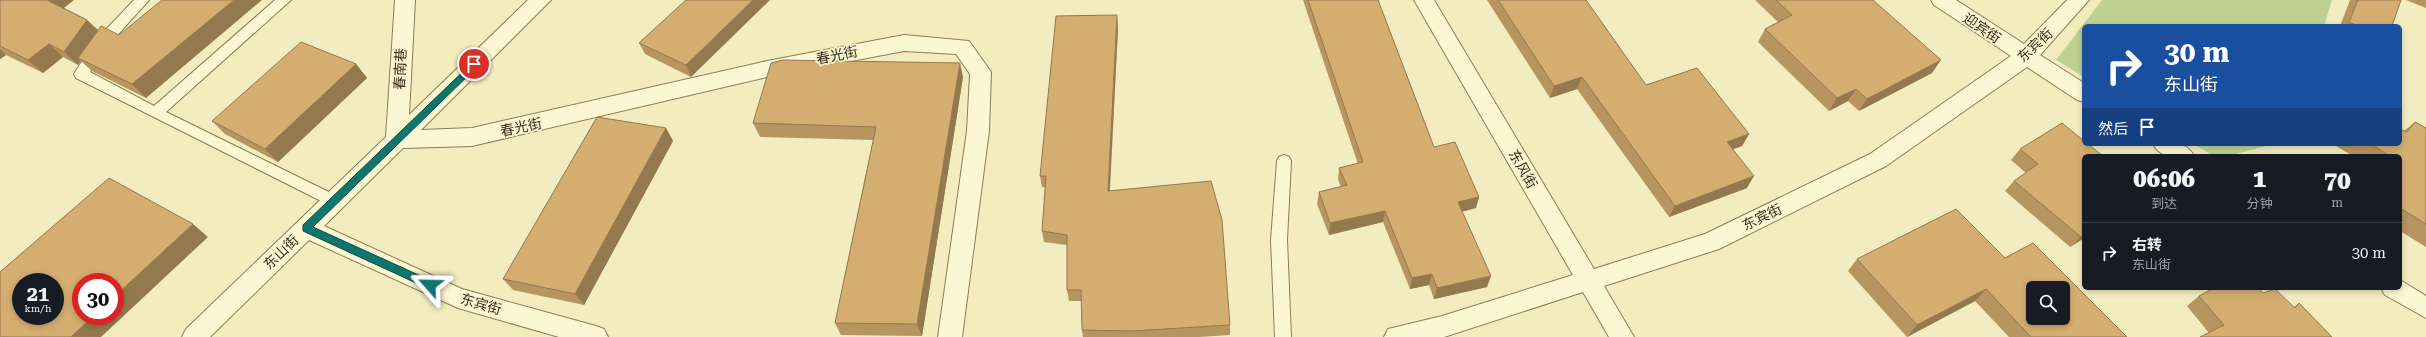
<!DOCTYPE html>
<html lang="zh">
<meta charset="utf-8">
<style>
:root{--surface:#171b24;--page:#20242c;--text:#f1f3f6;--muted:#9ea1a6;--line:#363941}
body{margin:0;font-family:"Roboto Serif","Noto Sans SC",serif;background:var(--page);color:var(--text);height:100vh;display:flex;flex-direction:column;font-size:15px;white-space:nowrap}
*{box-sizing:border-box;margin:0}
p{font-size:13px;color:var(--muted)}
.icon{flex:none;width:22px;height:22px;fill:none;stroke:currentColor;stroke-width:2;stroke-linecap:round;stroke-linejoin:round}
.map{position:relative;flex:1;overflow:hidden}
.side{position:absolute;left:2082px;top:154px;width:320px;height:136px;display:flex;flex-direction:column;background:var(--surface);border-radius:6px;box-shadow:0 2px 6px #0003}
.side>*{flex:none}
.guide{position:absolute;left:2082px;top:24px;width:320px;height:122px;border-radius:6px;box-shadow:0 2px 6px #0003;background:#1a4fa0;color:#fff;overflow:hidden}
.buttons{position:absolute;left:2026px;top:281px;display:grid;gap:8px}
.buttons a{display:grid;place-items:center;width:44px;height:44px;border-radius:6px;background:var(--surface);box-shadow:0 2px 6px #0003;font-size:20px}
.speed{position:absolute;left:12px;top:273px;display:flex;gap:8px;font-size:20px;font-weight:700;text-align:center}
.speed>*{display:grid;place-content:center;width:52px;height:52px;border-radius:50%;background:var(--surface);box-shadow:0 2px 6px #0003;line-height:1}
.speed small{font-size:10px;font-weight:400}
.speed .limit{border:6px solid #d22;background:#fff;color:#111}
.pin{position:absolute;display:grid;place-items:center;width:34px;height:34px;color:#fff;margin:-17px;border:2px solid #fff;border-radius:50%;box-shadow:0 1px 4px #0007}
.me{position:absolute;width:44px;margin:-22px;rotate:295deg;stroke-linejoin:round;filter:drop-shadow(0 0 3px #0008)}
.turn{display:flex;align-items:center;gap:14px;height:84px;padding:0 16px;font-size:18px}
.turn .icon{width:52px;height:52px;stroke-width:2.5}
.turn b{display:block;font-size:28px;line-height:34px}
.then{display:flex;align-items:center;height:38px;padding:0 16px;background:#0003;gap:8px;font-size:15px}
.eta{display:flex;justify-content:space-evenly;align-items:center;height:68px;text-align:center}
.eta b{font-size:24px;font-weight:800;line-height:28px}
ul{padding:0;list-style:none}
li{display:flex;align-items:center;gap:12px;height:60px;padding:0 16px;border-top:1px solid var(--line)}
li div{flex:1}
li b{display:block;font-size:15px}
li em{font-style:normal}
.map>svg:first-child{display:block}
.green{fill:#bed192}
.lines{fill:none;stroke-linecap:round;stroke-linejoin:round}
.service-casing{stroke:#8c7d56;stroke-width:2}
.minor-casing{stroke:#8c7d56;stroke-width:2}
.service{fill:#fcf7d3;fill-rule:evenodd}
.minor{fill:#fcf7d3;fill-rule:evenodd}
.wall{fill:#b69561}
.shaded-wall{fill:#94794f}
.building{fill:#d4ad71;stroke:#94794f;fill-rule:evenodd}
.route{fill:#0f766e;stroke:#0a4d48}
.labels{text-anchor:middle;stroke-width:3.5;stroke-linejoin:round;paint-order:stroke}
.street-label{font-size:14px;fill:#3a301b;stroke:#f9f4cf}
</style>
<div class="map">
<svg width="2426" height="337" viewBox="0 0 2426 337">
<rect width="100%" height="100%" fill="#f2ecbf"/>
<!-- green -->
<path class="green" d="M2102,0H2332L2324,26H2084V77L2056,60Z
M2194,144H2274L2228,156H2213Z"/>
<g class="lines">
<!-- service casing -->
<g class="service-casing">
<path id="service" d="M134,0H149L104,50L90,72L154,106L275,0H291L166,112L339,197L342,201L339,205L334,207L329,205L76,78L74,74L94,42Z
M1284,155L1289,157L1291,161L1287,240L1291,337H1275L1271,240L1277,161L1279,157Z"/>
</g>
<!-- minor casing -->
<g class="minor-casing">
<path id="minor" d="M395,0H415L409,115L528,0H551L421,130L472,128L767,61L904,35L969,41L991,72L989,131L962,337H938L967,131L970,74L956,54L904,51L767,77L472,146L403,148L324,226L462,289L596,326L604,329L608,337H559L458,308L309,240L210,337H182L186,329L386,137Z
M1414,0H1434L1594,269L1705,234L1870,154L2011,56L1934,5L1931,0H1956L2024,44L2067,0H2089L2040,55L2084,83V102L2077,100L2027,67L1886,166L1719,249L1604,286L1634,337H1609L1583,292L1444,337H1384L1388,329L1442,316L1573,275Z
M2153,144C2169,144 2186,140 2194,156C2178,156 2161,160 2153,144Z
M2400,280L2426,296V318L2385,295L2381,288H2400Z"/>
</g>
<!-- service -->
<use href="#service" class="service"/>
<!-- minor -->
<use href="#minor" class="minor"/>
</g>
<!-- wall -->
<path class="wall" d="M0,0L64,8L87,20L98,30L146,98L92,71L81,61L78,65L63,57L43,73L6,55L0,59Z
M686,0L691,77L645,54L639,43Z
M1303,0H1378L1434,147L1479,197L1476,208L1462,212L1487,287L1434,299L1429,285L1410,289L1383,222L1329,235L1317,204L1319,192L1341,187L1338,179L1339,168L1358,164Z
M1487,0H1586L1646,85L1749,134L1742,146L1733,149L1747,188L1669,217L1577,89L1550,98Z
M1755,0H1873L1932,73L1859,111L1848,101L1829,111L1758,42L1765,29L1778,22Z
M2350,0H2401L2392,26H2340Z
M2406,0H2426V8Z
M1118,27L1110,190L1230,325V335L1199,337H1083L1082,330L1081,301H1069L1067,290V245L1044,242L1042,231L1045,187H1042L1040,176Z
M356,64L367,78L278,162L225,134L212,121Z
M963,77L922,336L841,335L835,323L873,140L760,137L753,123Z
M2415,122L2426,128V247L2400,231V156H2353L2336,146L2337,144H2400L2404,131Z
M666,128L673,141L584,305L513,290L503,279Z
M2020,149L2084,156V238L2070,247L2005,191L2014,181L2026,173L2011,160Z
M2005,258L2127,337H2009L1975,301L1907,337L1848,271L1857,259Z
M2263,293L2294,307L2299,303L2332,337L2209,333L2187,306L2199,296Z"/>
<!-- shaded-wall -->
<path class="shaded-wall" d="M46,0H74L59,12Z
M234,0H262L146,98L132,84Z
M753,0H770L691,77L686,65Z
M1117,15L1118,27L1109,202L1108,191Z
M87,20L101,33L78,58L81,61L78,65L64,52Z
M49,44L63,57L43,73L28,60Z
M0,49L6,55L0,59Z
M1941,60L1932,73L1859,111L1867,99Z
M960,63L963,77L922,336L917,324Z
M356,64L367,78L278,162L265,149Z
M1582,77L1577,89L1550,98L1554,86Z
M1856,89L1848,101L1829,111L1837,98Z
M666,128L673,141L584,305L575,294Z
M1749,134L1742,146L1721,154L1727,142Z
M1754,176L1747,188L1669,217L1675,206Z
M1479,197L1476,208L1455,213L1458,202Z
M1385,211L1383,222L1329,235L1330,223Z
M193,224L208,237L101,337H71L93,316H115V296Z
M2084,235V238L2070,247L2081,237Z
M1432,274L1429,285L1410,289L1412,278Z
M1491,276L1487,287L1434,299L1437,288Z
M1986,289L1975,301L1907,337L1917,325Z"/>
<!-- building -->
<path class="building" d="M0,0H47L87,20L64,52L49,44L28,60L0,46Z
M162,0H234L132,84L78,58L101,26L119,35Z
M686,0H753L686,65L639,43Z
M1308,0H1378L1434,147L1455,142L1479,197L1458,202L1491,276L1437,288L1432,274L1412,278L1385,211L1330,223L1319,192L1347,185L1339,168L1363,162Z
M1498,0H1586L1646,85L1697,68L1749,134L1727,142L1754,176L1675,206L1582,77L1554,86Z
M1776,0H1873L1941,60L1867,99L1856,89L1837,98L1765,29L1792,15Z
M2358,0H2401L2392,26H2358L2349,22Z
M1117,15L1108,191L1211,181L1222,220L1230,325L1132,331L1082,330L1081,290H1067V235L1042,231L1046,176H1040L1056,16Z
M301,42L356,64L265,149L212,121Z
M783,60L960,63L917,324L835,323L876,127L753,123L771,63Z
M597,117L666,128L575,294L503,279Z
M2415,122L2426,128V224L2400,208V156H2390L2370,144H2400V129L2407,132Z
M2062,123L2084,141V144H2088L2103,156H2084V235L2081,237L2014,181L2038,164L2020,149Z
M109,178L193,224L115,296V282H81V316H93L71,337H0V272ZM21,282H55V316H21Z
M1956,209L2005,258L2033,243L2127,337H2031L1986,289L1917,325L1857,259ZM2033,288H2063V318H2033Z
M2214,288H2258L2263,293L2275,289L2295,308L2299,303L2332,337H2200L2224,325L2199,296Z"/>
<!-- route -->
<path class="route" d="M474,61L477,62V67L313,227L434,282V288H427L303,231V225Z"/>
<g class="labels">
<!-- street labels -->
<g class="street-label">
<text transform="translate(1982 28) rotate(34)" y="5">迎宾街</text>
<text transform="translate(2035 45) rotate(-43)" y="5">东宾街</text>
<text transform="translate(837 55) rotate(-11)" y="5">春光街</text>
<text transform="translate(400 69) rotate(-87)" y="5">春南巷</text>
<text transform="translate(521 127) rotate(-12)" y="5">春光街</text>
<text transform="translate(1523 169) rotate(60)" y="5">东风街</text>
<text transform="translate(1762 217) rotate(-26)" y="5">东宾街</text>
<text transform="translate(281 252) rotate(-44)" y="5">东山街</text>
<text transform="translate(481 304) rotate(16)" y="5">东宾街</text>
</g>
</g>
</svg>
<div class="buttons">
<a><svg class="icon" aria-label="search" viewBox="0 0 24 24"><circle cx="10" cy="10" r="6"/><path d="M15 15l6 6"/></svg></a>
</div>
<div class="speed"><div>21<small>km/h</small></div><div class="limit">30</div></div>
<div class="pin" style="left:474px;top:64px;background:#d93025"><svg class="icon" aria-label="arrive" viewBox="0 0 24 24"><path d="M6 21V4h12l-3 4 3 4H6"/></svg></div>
<svg class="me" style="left:430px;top:285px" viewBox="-20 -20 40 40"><path d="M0-17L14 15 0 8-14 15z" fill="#0f766e" stroke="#fff" stroke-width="4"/></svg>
<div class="guide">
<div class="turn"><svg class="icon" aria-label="right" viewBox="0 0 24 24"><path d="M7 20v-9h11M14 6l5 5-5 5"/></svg><div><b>30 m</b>东山街</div></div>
<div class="then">然后<svg class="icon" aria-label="arrive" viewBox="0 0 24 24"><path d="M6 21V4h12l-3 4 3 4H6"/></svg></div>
</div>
<section class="side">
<div class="eta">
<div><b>06:06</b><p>到达</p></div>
<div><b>1</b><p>分钟</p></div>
<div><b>70</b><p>m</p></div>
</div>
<ul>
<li><svg class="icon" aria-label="right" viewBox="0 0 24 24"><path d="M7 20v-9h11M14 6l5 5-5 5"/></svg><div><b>右转</b><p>东山街</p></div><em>30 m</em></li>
</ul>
</section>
</div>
